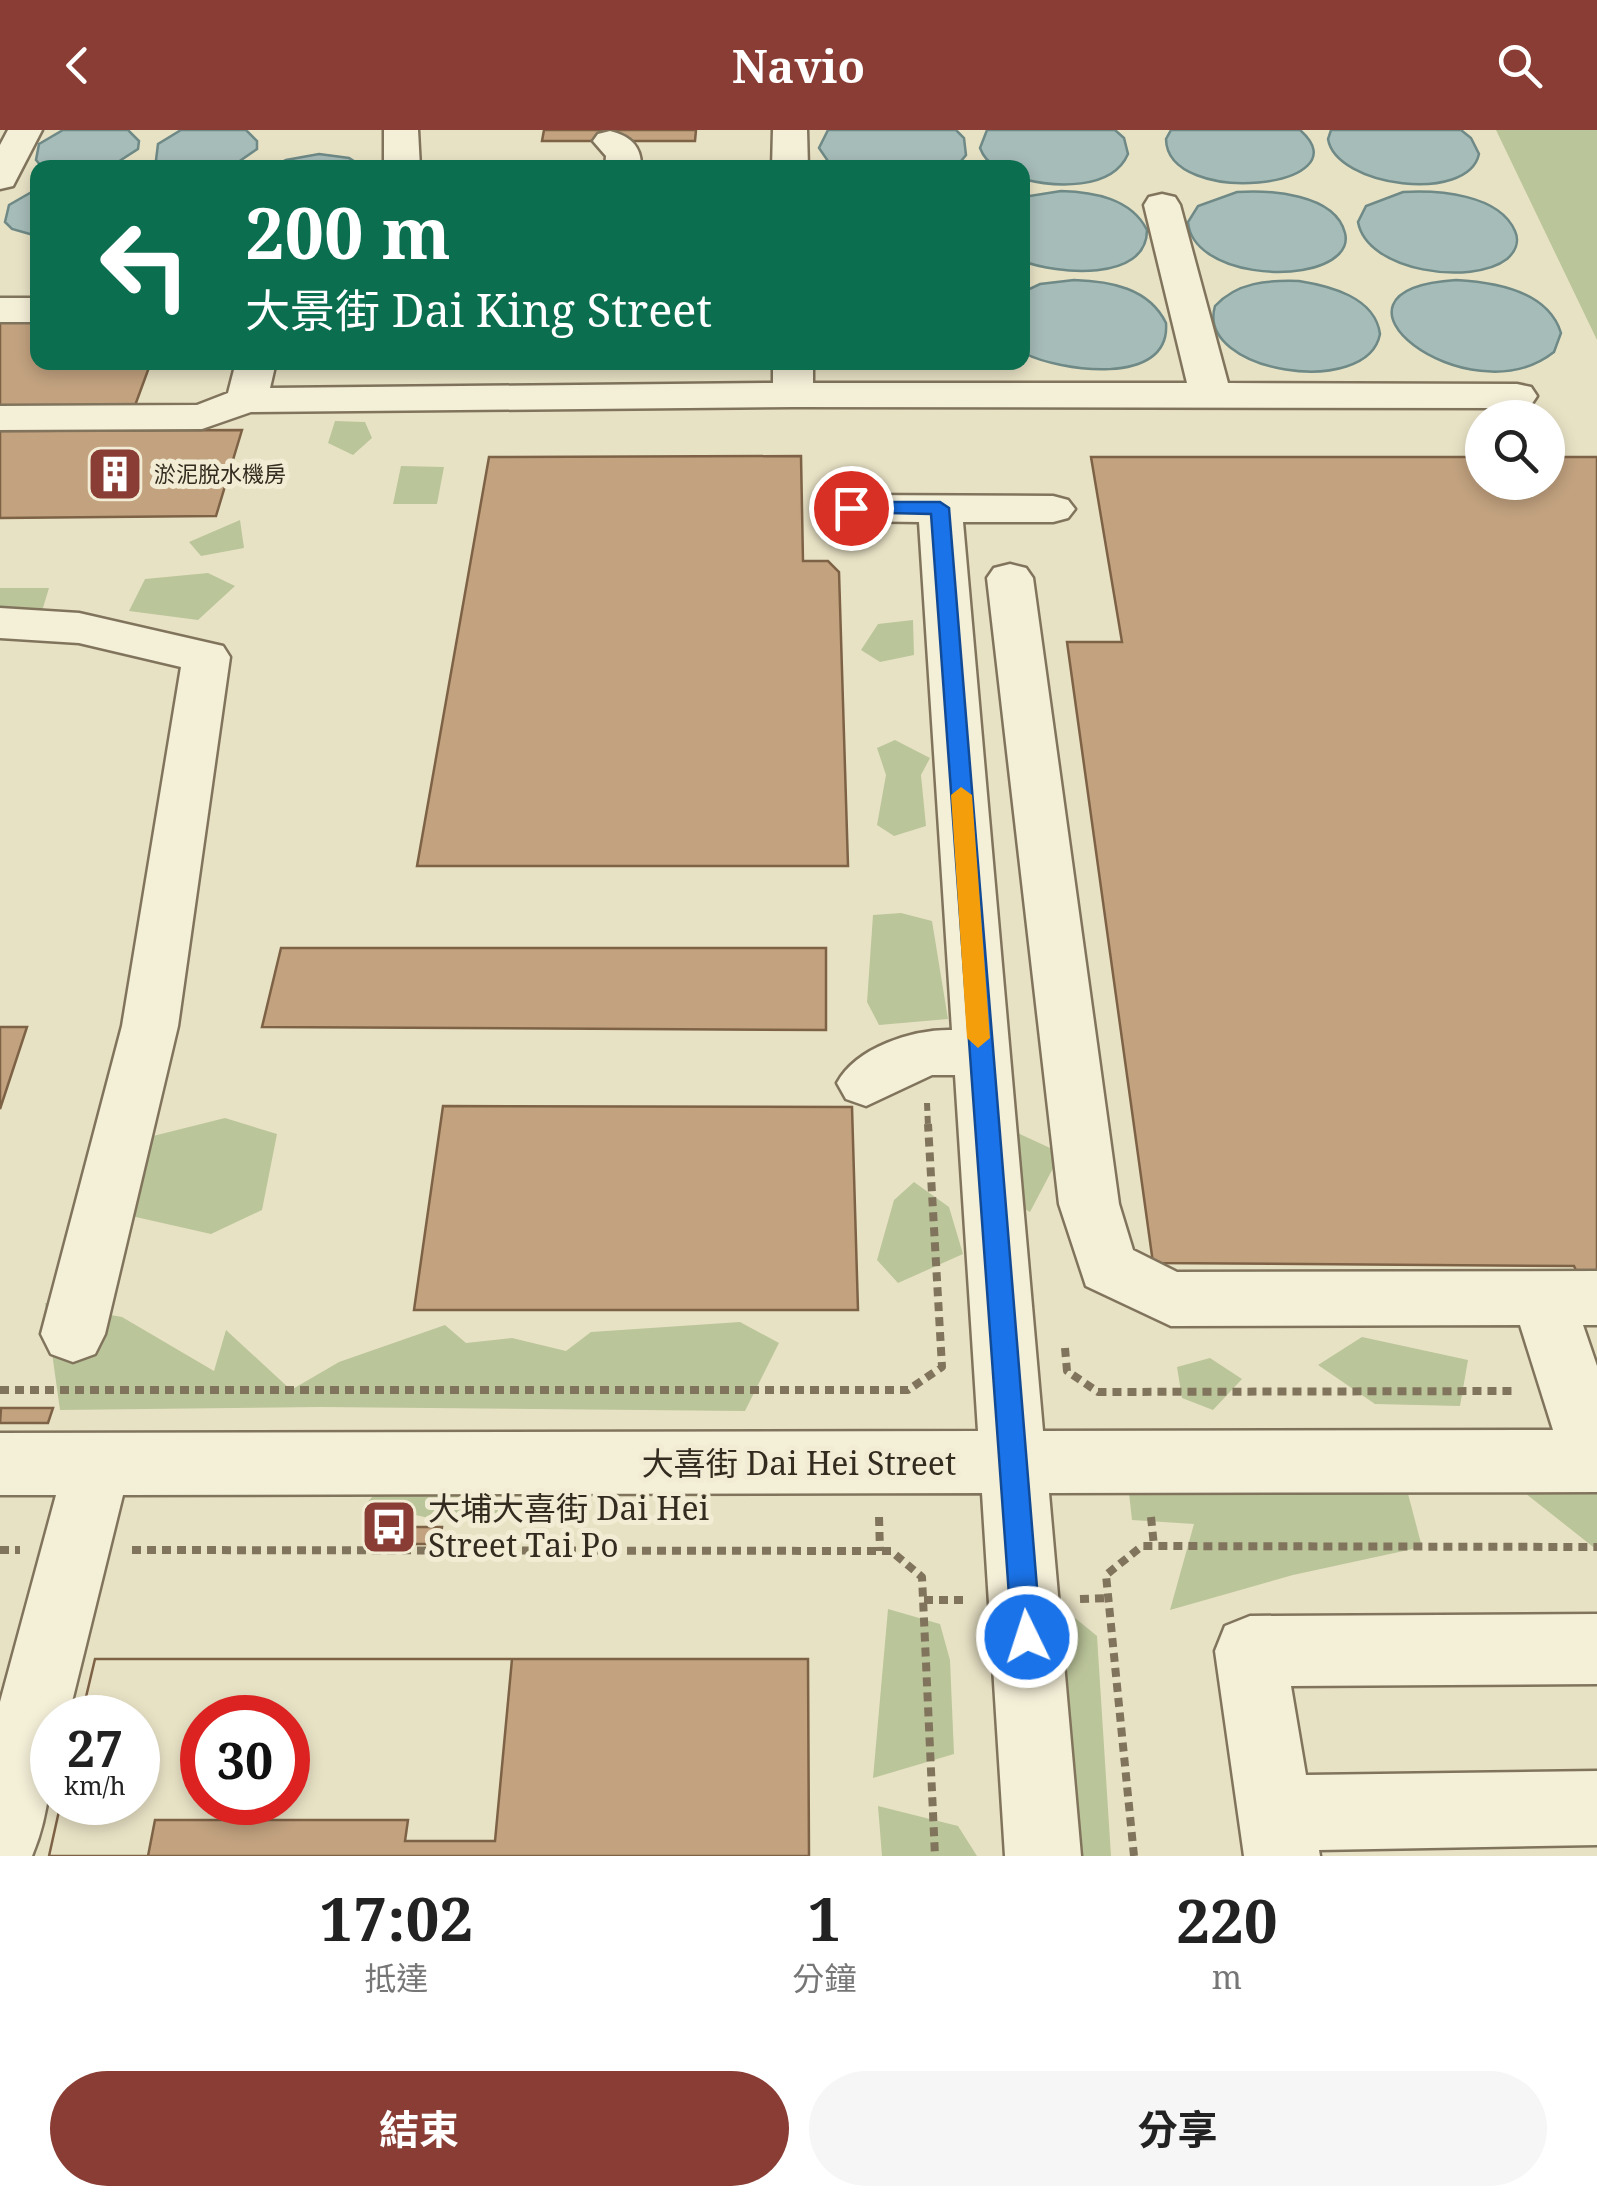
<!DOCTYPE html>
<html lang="zh-TW">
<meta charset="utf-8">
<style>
:root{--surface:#fff;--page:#f6f6f6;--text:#222;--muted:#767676;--accent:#893d34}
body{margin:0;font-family:"Noto Serif","Noto Sans TC",serif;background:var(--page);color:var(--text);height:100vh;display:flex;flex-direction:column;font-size:38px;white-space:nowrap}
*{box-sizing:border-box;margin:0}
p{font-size:32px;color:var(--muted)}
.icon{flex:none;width:55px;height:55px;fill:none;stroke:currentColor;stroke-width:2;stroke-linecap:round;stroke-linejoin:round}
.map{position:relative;height:1726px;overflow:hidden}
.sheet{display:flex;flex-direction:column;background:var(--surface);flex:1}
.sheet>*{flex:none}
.hud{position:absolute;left:30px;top:30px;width:1000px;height:210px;border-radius:20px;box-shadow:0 5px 15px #0003;background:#0b6e4f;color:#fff;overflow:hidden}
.tools{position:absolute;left:1465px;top:270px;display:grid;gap:20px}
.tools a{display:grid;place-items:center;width:100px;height:100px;border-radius:50%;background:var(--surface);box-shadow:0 5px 15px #0003;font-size:50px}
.speed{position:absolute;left:30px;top:1565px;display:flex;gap:20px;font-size:50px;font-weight:700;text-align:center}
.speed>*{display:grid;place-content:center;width:130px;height:130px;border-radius:50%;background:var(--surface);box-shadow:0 5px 15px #0003;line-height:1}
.speed small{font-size:25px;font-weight:400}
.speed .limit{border:15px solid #d22;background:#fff;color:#111}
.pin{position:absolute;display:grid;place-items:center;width:85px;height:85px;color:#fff;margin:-42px;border:5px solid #fff;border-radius:50%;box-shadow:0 2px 10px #0007}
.me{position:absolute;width:110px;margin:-55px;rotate:356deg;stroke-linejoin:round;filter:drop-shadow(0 0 8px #0008)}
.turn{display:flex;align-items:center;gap:35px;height:210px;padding:0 50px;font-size:45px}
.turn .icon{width:130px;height:130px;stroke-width:2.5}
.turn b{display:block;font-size:70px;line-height:85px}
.eta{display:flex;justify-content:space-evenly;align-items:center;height:170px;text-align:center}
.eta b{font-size:60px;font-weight:700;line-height:70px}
.button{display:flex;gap:20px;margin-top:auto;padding:20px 50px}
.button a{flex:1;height:115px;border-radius:60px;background:var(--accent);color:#fff;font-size:40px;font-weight:700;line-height:115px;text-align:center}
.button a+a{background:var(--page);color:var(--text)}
header{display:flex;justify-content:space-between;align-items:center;height:130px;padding:0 50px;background:var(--accent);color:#fff;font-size:45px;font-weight:700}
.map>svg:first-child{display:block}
.green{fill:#bbc59a}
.water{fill:#a6bcb8;stroke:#6e8986;stroke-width:2.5}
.building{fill:#c2a27f;stroke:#7d6246;stroke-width:2.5;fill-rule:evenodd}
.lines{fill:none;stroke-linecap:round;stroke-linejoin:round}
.minor-casing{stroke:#81745d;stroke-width:5}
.path-far1{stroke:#81745d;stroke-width:6;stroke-dasharray:8 5;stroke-linecap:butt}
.path{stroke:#81745d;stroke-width:8;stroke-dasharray:9 6;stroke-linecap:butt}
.minor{fill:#f4efd7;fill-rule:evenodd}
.route{fill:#1a73e8;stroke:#114b97;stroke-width:2.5}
.slow{fill:#f59e0b}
.labels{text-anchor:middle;stroke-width:10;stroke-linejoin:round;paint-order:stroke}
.far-poi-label{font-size:22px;fill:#332b1f;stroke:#f1ecd3;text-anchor:start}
.near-street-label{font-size:32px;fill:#332b1f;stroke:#f1ecd3}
.near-poi-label{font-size:32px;fill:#332b1f;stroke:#f1ecd3;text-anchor:start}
</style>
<header><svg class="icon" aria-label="back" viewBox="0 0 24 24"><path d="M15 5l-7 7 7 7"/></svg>Navio<svg class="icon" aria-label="search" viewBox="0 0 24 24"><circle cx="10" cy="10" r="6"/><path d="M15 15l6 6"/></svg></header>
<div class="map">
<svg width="1597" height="1726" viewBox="0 0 1597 1726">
<rect width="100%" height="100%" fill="#e8e2c5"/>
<!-- green -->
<path class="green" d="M1496,0H1597V210Z
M335,291L365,292L372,308L353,325L328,313Z
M401,336L444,337L437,374H393Z
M240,390L244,418L201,426L189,412Z
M208,443L235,456L198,490L129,481L145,449Z
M0,458H49L39,491L0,489Z
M913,490L914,525L880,532L861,520L878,494Z
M895,610L930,628L921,645L926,696L894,706L877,695L886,645L877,618Z
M901,783L932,791L948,889L879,895L867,872L873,785Z
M225,988L277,1004L262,1080L211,1104L127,1085L153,1006Z
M1011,1000L1061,1023L1030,1082L1007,1069Z
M914,1052L949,1077L963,1124L898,1153L877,1130L894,1070Z
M45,1173L122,1187L214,1241L226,1200L291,1260L339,1232L445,1195L466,1213L512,1208L566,1221L591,1202L740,1192L779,1213L745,1281L321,1277L60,1280Z
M1362,1207L1468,1230L1460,1276L1375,1274L1318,1235Z
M1210,1228L1242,1249L1213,1280L1182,1268L1177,1237Z
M1392,1303L1422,1417L1293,1445L1170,1480L1194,1394L1132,1390L1124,1318Z
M418,1315L490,1360L499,1383L429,1388L366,1374Z
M1597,1330V1420L1520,1359Z
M888,1479L940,1494L950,1530L954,1624L873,1648Z
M996,1488H1075L1097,1506L1111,1726H1019Z
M878,1676L958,1696L977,1726H882Z"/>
<!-- water -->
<path class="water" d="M63,0H128L139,11L138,19L110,37H42L36,30L39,14Z
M181,0H246L257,11V19L231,37H163L156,30L158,14Z
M828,0H956L964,8L966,25L956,37H832L819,18Z
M987,0H1115L1124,8L1128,24C1112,61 1054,57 1023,49L1022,38C1003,38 988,39 980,18Z
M1171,0H1300C1367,58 1167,79 1166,9Z
M1331,0H1461L1471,8L1479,24C1468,74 1336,57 1328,9Z
M319,24L349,28L363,37H272L286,30Z
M37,59V106L12,99L5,92L9,75Z
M1061,61C1093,62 1131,68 1147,100C1147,153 1055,144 1023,131V67Z
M1237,62C1268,60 1335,63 1345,103C1347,111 1345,118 1339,124C1307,156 1192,145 1188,92L1198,76Z
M1403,62C1438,60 1499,64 1515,101C1520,112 1515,122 1507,129C1472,156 1367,142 1358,92L1366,76Z
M1074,150C1110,151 1149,158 1166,193C1171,258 1058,241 1024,223L1023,162L1040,154Z
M1456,150C1495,152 1548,161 1561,203L1554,222C1468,290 1299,160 1456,150Z
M1299,151C1330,156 1375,167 1380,204C1368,269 1195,243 1215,176C1237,152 1268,150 1299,151Z"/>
<!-- building -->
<path class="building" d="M544,0H696L695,11H542Z
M0,187H38V232H151L133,281H0Z
M638,232H756V237H638Z
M242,300L216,386L0,388V301Z
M801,326L803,431H828L839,442L848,736H417L489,327Z
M1091,327H1482V352H1548V327H1597V1161H1585L1574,1136L1153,1133L1067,512H1122Z
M281,818H826V900L262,897Z
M0,897H27L0,979Z
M443,976L852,977L858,1180H414Z
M1,1278H53L48,1293H0Z
M389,1397H442L440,1414H387Z
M95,1529H808L809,1726H49L61,1672H138V1588H81ZM202,1588H288V1672H202Z
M95,1529H512L495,1711H405L408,1690H155L148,1726H49L61,1672H138V1588H81ZM202,1588H288V1672H202Z"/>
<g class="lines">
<!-- minor casing -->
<g class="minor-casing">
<path id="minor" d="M8,0H42L13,56L0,59V15Z
M384,0H418L420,38H384Z
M773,0H807L808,38H772Z
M610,1C630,6 642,16 641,38H605L606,26L593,11L598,4Z
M1162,64L1175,67L1180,75L1228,253L1517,254L1531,257L1537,266L1531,275L1517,278L793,277L251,282L202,299L0,300V276L197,275L228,263L236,232H276L270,258L773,253V232H813V253H1187L1144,75L1149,67Z
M0,168H38V192H0Z
M851,365L1053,366L1068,370L1075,379L1068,388L1053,392H963L1043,1301L1553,1300L1520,1195L1171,1196L1086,1156L1059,1074L987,448L994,438L1010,434L1026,438L1033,448L1119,1074L1133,1120L1177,1142L1597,1141V1195H1583L1597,1236V1362L1049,1363L1081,1726H1005L982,1363L123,1365L68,1588H52C52,1636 51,1681 32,1726H0V1572L56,1365H0V1303L978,1301L955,945H932L866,976L846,969L837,953C856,917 914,899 952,900L919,392L851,391L836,387L829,378L836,369Z
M0,478L79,483L223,516L230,527L178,896L105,1204L95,1224L73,1232L51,1224L41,1204L122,896L181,537L79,513L0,508Z
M1597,1484V1554L1291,1556L1306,1645L1597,1641V1715L1319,1720L1320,1726H1244L1215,1521L1225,1496L1250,1486Z"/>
</g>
<!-- path-far1 -->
<path class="path-far1" d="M927,973L928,997"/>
<!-- path -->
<path class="path" d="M1065,1218L1067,1241L1098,1262L1515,1261
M0,1260H908L942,1237L928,994
M879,1387L880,1421
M1151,1387L1154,1416
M0,1420H20
M132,1420L891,1421L922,1447L935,1726
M1080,1469L1108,1468
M924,1470H967
M1134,1726L1106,1445L1142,1416L1597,1417"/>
<!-- minor -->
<use href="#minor" class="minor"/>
</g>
<!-- route -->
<path class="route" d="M851,372H940L949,378L1041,1507L1037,1517L1027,1521L1016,1517L1012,1507L931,384L845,382L842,378Z"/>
<!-- slow -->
<path class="slow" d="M961,657L972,665L990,908L978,918L967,908L951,665Z"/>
<!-- icons -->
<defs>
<g id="building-square" transform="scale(2.875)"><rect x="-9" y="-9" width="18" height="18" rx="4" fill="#893d34" stroke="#f1ecd3"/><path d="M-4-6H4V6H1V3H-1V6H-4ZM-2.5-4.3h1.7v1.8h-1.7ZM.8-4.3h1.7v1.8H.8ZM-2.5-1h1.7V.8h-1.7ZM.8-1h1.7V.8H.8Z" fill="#fff"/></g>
<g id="bus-square" transform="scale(2.875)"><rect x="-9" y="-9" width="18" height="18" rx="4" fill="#893d34" stroke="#f1ecd3"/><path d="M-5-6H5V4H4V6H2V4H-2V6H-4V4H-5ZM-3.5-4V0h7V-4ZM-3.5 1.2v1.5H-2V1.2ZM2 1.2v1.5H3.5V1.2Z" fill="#fff"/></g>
</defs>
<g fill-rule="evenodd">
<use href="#building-square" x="115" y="344"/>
<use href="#bus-square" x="389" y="1397"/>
</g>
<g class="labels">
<!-- far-poi labels -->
<g class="far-poi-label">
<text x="154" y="352">淤泥脫水機房</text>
</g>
<!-- near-street labels -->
<g class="near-street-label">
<text x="799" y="1345">大喜街 Dai Hei Street</text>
</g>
<!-- near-poi labels -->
<g class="near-poi-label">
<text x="428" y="1390">大埔大喜街 Dai Hei<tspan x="428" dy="37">Street Tai Po</tspan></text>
</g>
</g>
</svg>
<div class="tools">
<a><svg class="icon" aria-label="search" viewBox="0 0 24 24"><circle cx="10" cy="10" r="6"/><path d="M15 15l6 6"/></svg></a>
</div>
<div class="speed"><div>27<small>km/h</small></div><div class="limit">30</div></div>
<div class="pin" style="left:851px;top:378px;background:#d93025"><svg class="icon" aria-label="arrive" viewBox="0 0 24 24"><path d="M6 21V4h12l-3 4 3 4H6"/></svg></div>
<svg class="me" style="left:1027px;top:1507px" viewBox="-20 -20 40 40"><circle r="17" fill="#1a73e8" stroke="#fff" stroke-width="3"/><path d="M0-11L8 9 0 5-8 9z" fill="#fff"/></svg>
<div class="hud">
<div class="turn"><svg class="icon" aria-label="left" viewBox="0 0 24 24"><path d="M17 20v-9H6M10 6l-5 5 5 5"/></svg><div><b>200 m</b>大景街 Dai King Street</div></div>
</div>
</div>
<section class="sheet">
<div class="eta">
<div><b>17:02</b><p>抵達</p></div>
<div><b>1</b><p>分鐘</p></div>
<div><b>220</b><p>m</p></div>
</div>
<div class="button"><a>結束</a><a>分享</a></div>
</section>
